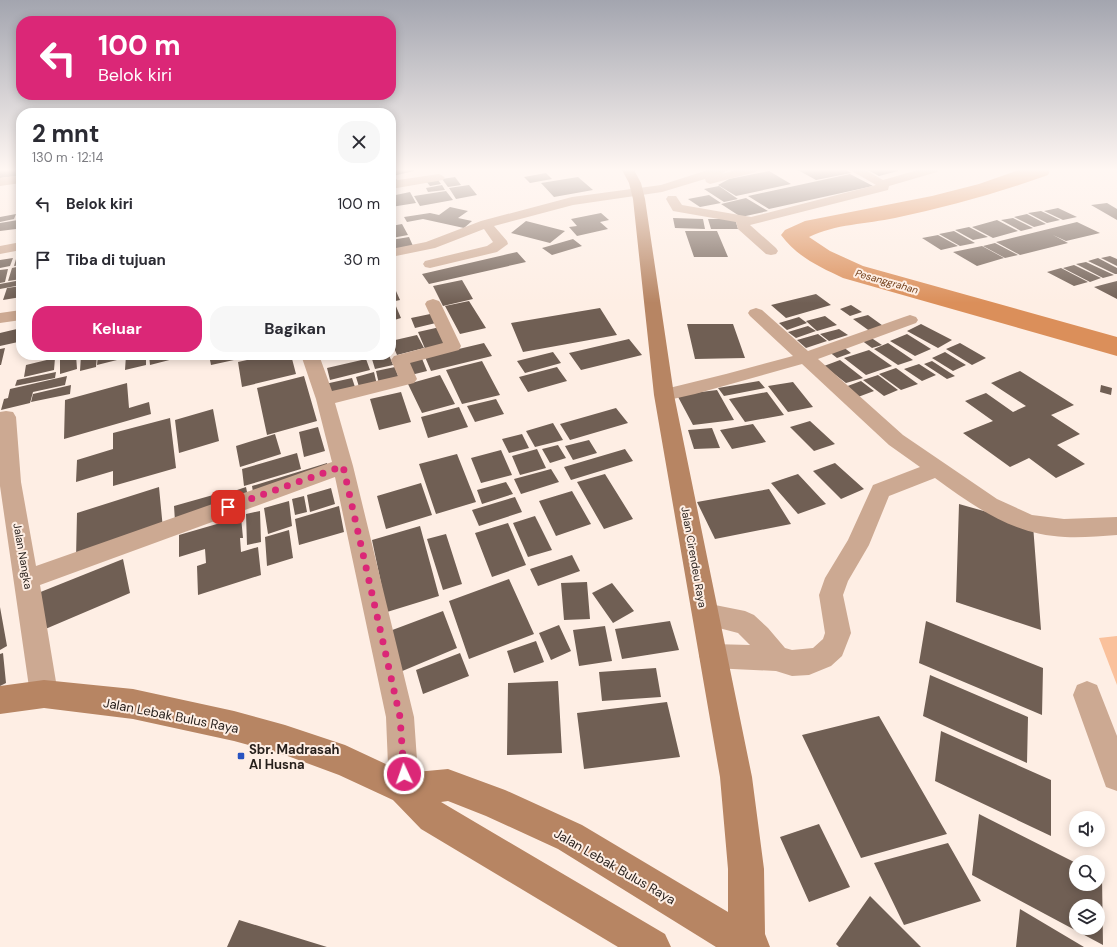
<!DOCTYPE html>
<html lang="id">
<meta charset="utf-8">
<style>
:root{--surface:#fff;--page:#f7f7f7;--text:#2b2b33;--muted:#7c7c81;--accent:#db2777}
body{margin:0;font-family:"DM Sans",sans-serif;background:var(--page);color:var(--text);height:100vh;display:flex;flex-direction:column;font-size:15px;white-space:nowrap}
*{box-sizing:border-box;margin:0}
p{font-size:13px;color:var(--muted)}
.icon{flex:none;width:22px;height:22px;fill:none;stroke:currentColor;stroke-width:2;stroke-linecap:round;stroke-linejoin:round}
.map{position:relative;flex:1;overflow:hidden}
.drawer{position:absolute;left:16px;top:108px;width:380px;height:252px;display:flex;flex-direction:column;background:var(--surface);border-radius:16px;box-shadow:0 2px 10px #0003}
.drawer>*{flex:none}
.guide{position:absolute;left:16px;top:16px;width:380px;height:84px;border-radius:16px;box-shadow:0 2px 10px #0003;background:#db2777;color:#fff;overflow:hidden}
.tools{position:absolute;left:1069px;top:811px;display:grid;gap:8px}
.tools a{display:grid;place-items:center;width:36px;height:36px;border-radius:50%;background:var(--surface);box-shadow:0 2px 10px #0003;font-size:20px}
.pin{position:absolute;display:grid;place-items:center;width:34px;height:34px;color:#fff;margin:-17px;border-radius:8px;box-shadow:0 2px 6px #0006}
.me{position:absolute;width:44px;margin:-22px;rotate:357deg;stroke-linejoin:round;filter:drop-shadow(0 0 3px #0008)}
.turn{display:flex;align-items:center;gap:14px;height:84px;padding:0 16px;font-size:18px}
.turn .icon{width:52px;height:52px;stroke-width:2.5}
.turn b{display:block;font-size:28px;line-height:34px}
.round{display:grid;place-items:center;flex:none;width:42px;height:42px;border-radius:16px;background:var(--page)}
.overview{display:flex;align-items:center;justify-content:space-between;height:68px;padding:0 16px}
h1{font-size:24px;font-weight:700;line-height:30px}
.cta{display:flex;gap:8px;margin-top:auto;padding:8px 16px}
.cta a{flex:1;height:46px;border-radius:16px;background:var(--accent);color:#fff;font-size:16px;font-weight:700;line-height:46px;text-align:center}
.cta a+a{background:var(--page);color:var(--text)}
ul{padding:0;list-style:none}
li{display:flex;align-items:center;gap:12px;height:56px;padding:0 16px}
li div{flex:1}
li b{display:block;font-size:15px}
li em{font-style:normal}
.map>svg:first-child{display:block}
.green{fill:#fac19c}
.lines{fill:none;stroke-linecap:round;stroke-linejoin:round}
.river{fill:#db8f5a;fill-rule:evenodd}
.building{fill:#705f54;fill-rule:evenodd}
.minor{fill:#cca992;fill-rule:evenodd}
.secondary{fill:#b78563;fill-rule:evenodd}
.route{stroke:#db2777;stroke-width:7;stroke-dasharray:0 12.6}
.poi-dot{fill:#2853c1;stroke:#feeee4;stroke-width:1.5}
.labels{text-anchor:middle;stroke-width:4;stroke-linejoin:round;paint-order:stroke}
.far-water-label{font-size:10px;font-style:italic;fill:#74411b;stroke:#feeee4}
.street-label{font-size:11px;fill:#261f1b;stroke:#feeee4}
.near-street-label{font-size:13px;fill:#261f1b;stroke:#feeee4}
.near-poi-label{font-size:13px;font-weight:bold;fill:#261f1b;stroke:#feeee4;text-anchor:start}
</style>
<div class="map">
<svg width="1117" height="947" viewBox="0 0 1117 947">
<rect width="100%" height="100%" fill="#feeee4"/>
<!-- green -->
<path class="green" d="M1117,636V685L1099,638Z"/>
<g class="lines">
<!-- river -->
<path class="river" d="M1019,170H1050L1048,175C998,193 947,207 895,218C867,224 835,224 809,237L830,251L863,266L1117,337V356L843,278C820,267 797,257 781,235L785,230L805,221L932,196L979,184Z"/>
</g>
<!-- building -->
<path class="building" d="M0,170H19L18,176L0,178Z
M391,170H414V171L393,176L398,181L391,182Z
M798,170H846L851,173L816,180Z
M868,170H898V171L879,176Z
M769,171L791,184L736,196L718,185L729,179Z
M546,173L552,179L530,183L524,177Z
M850,174L873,186L769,209L748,196Z
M455,177L461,185L448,187L442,179Z
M578,177L593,190L554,197L541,183Z
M438,180L441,184L430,186L426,181Z
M442,185L445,190L428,192L426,188Z
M469,185L477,195L456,199L449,188Z
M719,186L738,199L724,202L704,189Z
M446,191L453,200L420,206L414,196Z
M410,192L416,203L391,207V196Z
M709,195L721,203L700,207L688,199Z
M746,198L768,211L741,217L721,204Z
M1107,203L1117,209V220L1091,205Z
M450,207L468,211L458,218L472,221L464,228L423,219L407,222L404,217L430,213L439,215Z
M1058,208L1077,217L1063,220L1044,211Z
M1041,211L1060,220L1047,223L1028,213Z
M601,213L609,220L600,222L608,229L577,236L569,227L577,226L571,219Z
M16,214L14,219L0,222V217Z
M1027,214L1046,224L1034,227L1014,217Z
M673,218L703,219L705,229L675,228Z
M1013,218L1033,228L1021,231L1001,220Z
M708,219H735L738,229H711Z
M18,220L16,229L0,231V223Z
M997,220L1018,231L993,238L972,227Z
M526,221L565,231L550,243L511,233Z
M1077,222L1100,233L1066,241L1053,235L1068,243L1020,255L996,242Z
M402,224L408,235L392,238L391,226Z
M969,227L988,237L973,240L955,230Z
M685,231H717L728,257H694Z
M954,231L975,243L960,246L939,234Z
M938,235L958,246L941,250L922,238Z
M409,237L413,246L391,250V240Z
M573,239L582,246L552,255L542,248Z
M995,243L1018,255L1005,258L983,246Z
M982,246L1004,258L977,266L953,252Z
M517,252L526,262L429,284L422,274Z
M1110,256L1117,259V266L1101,258Z
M13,258L10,266L0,268V260Z
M21,258V265L14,266L16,259Z
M1098,258L1117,268V274H1115L1088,261Z
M1086,262L1114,275L1103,278L1076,264Z
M1074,265L1101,278L1090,282L1063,268Z
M21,266V279L8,281L12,268Z
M1061,268L1088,282L1074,286L1047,272Z
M8,269L5,282L0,283V270Z
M21,280V285L0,289V284Z
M462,280L473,299L443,306L433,286Z
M1117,281V299L1094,287L1109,283Z
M21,286V297L3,300L7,288Z
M396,291L400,300L391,302V292Z
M816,294L831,305L786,318L771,305Z
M469,301L486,328L460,334L445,306Z
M395,304L401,318L391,321V305Z
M851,305L862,312L850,316L840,309Z
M600,308L617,335L523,352L511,323Z
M435,313L440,322L415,328L411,318Z
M868,315L886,328L871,332L853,319Z
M825,316L837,325L817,331L806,321Z
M799,317L807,323L787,330L779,323Z
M687,324H733L745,358L695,359Z
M921,324L952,340L938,348L907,331Z
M808,326L816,331L796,338L788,332Z
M440,327L450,346L426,351L418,332Z
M21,328L18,342L0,346V333Z
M839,329L848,335L829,341L820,334Z
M818,334L827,341L806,348L797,340Z
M907,334L931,349L915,356L890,341Z
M417,335L424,348L397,355L391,341Z
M870,337L882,345L872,348L861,340Z
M629,339L642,355L581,370L569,353Z
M484,343L492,356L431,371L425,357Z
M888,343L913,360L898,365L874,349Z
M960,343L986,358L972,365L946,349Z
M842,346L851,353L837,358L828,351Z
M5,348L1,365H0V349Z
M869,350L892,366L866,375L844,358Z
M553,352L561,363L525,373L517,361Z
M945,352L966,365L953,371L932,358Z
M60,355H76L77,369L60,374Z
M81,355H97L96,367L80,371Z
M98,355H125V358L97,365Z
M126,355H146V365L125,370Z
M149,355H185V356L150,365Z
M209,355H233L234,360L211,365Z
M270,355H291L296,374L242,387L238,362Z
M359,355H375V356L360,359Z
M389,355L393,365L375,369L372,359Z
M421,356L427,371L411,375L405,360Z
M55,358L54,370L24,377L26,365Z
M366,359L370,370L330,380L327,368Z
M840,360L863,378L846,383L824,366Z
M482,361L500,395L462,404L446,370Z
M932,361L955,376L947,379L924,364Z
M919,364L936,375L922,381L904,369Z
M395,367L399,379L379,384L376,371Z
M557,367L567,381L528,392L519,377Z
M896,368L918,384L901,390L879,374Z
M1020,371L1074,405L1051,415L1080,434L1057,445L1085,464L1056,478L1029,458L1010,467L963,433L993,421L965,401L986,393L1013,412L1026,406L991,383Z
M56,372L55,378L15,386L17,380Z
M374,372L377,385L360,390L356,377Z
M440,375L455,404L422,413L408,384Z
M878,375L898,390L884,396L863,380Z
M67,376L65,385L33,392L30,403L1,410L4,399L8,398L10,389Z
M304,376L317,421L267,435L257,388Z
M352,378L356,390L328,397L325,384Z
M759,381L765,388L724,396L718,388Z
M861,381L874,391L858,397L845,387Z
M793,382L813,407L788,412L768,386Z
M127,383L129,408L149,402L151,414L64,439L65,400Z
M71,385L70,394L31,402L33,394Z
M1101,385L1112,388L1111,395L1100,392Z
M717,390L734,420L693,425L677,395Z
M401,392L411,422L379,430L370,399Z
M767,392L784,415L745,422L729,399Z
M496,399L504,414L475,422L467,406Z
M459,407L468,427L428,438L421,417Z
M616,408L628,423L570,440L560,424Z
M213,409L219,441L179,453L175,420Z
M170,418L176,468L113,486V471L76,482L77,460L113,449V433Z
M810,421L835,444L814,451L790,427Z
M553,423L563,440L535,447L526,431Z
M753,424L766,442L732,449L720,430Z
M318,427L325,451L304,457L299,432Z
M712,428L720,448L694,449L688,430Z
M275,434L281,454L240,467L236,446Z
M522,434L529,448L509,453L502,439Z
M589,440L597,453L573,460L565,446Z
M558,445L566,458L550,463L542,449Z
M537,449L546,468L520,475L512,456Z
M625,449L633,461L571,480L564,467Z
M501,450L512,475L481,483L471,458Z
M297,453L301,469L244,486L242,469Z
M457,454L476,502L436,514L419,464Z
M327,463L328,468L253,492L252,486Z
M835,463L864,489L841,499L813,471Z
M551,469L559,482L521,494L514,479Z
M605,474L633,519L604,529L577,482Z
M798,474L826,504L798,514L771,483Z
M506,482L513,494L482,504L477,490Z
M421,483L432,515L386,529L377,496Z
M159,487L163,529L76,558L77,513Z
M246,487L248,497L220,506L219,496Z
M331,488L335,504L310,512L307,495Z
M769,489L791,524L715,539L697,502Z
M572,491L591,524L556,536L539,501Z
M213,495L214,510L175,521L174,506Z
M304,496L307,512L295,515L292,499Z
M515,497L522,512L479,526L472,510Z
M289,501L292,526L268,534L264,508Z
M959,504L1033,525L1041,630L956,602Z
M339,506L344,532L299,545L295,519Z
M260,511L261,542L247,545L246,514Z
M535,516L552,550L528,557L513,523Z
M241,517L243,538H240L241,552L258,547L261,575L198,595L197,566L206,563L205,549L179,557V535Z
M508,523L526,565L492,577L475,533Z
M420,526L439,596L387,612L372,540Z
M289,530L293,558L267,566L265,537Z
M446,534L462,584L443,590L427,539Z
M572,555L580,571L538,586L530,569Z
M123,559L130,593L36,633L33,595Z
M509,579L534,634L469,659L449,601Z
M587,582L590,619L564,620L561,583Z
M612,583L634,611L613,623L592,593Z
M0,607L7,646L0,650Z
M443,611L457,648L400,672L387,632Z
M670,621L679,650L622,659L615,629Z
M926,621L1043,668L1042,715L919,663Z
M559,625L571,651L551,660L539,633Z
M605,626L612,661L579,666L573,630Z
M536,641L544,662L514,673L507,651Z
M3,653L6,683L0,686V654Z
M460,653L469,676L423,694L416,670Z
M656,668L661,697L602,701L599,672Z
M930,675L1028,717L1027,763L923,716Z
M558,681L562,753L507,755L508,683Z
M667,702L680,757L584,769L577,713Z
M879,716L947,834L861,858L802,735Z
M941,731L1051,780V836L935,781Z
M979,814L1076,863V884H1098V874L1102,876L1103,945L972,875ZM1076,906H1098V928H1076Z
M819,824L850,887L809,902L780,837Z
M948,843L981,901L904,925L874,863Z
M870,896L921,947H839L836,944Z
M1020,909L1084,947H1016Z
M239,920L327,947H227Z"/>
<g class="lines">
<!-- minor -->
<path class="minor" d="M708,170H727L722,174L736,170H757L756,172L710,184L706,182L705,179L662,192L573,205L494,226L507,241L508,244L497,252L430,268L425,267L423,264L425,261L487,246L493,242L484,229L435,248L391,257V249L426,242L481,221L572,197L661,185Z
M850,170H865L883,180L918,170H938L937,172L889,186L888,190L750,225L776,248L778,251L776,254L771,255L766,254L738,229L736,222L673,211L666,199L668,196H676L682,205L751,217L876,185Z
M439,174L443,176L445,178L443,180L391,189V181Z
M21,175V183L0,186V178Z
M21,242V250L0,254V246Z
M433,299L439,301L441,304L461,346L459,350L410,363L417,379L414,383L335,403L353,466L414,717L419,789L415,800L404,804L393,800L389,789L386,717L335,477L40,585L58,694L54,704L44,708L34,704L30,694L0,486V412L6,411L13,412L16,417L21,482L36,566L332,462L316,399L301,355H319L332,391L398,376L391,360L394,356L443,343L425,304L427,301Z
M756,308L762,310L808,351L904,317L910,315L916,317L918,320L916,323L818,359L903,435L997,499L1032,515L1064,519L1117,517V535C1100,536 1082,538 1065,537C1013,535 975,507 935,478L889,496L869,545L848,581L843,595L851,633L842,656L831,666L809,675L792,676L776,671L712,668L703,665L699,656L703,647L712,644L750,645L738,633L696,622L692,614L696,606L705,603L745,611L754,615L768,628L785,648L792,650L813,648L823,639L825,633L819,595L825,578L848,540L873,485L920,467L889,445L802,364L695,394L664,401L657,399L655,395L657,391L726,374L793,356L750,316L748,313L750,310Z
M21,310V320L0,323V313Z
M1087,681L1097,685L1117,736V791L1106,787L1073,695L1077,685Z"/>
<!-- secondary -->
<path class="secondary" d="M622,170H634L641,183L645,199L674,395L752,777L764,869L765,934L770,947H716L558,849L486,816L448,801L441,802L665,934L671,947H618L421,829L393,800L339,775L285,755L234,741L133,719L44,708L0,714V686L44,680L133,689L234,711L285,725L345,745L405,773L448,769L505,790L582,825L728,912V869L720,777L654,395L633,199L629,183Z"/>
</g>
<!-- sky -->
<linearGradient id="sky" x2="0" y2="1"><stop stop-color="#a3a5af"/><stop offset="0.56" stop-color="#fff7f3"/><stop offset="1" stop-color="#fff7f3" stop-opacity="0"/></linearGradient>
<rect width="1117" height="303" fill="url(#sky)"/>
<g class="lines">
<!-- route -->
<path class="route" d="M228,507L343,466L400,717L404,774"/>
</g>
<!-- markers -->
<rect class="poi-dot" x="237" y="752" width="8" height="8" rx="2"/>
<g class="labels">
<!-- far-water labels -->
<g class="far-water-label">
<text transform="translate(887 281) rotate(16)" y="4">Pesanggrahan</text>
</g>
<!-- street labels -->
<g class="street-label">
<text transform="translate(23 556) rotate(80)" y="4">Jalan Nangka</text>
<text transform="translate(694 557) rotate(80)" y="4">Jalan Cirendeu Raya</text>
</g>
<!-- near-street labels -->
<g class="near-street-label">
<text transform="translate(171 715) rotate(11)" y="5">Jalan Lebak Bulus Raya</text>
<text transform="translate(615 866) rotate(30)" y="5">Jalan Lebak Bulus Raya</text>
</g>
<!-- near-poi labels -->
<g class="near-poi-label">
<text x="249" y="754">Sbr. Madrasah<tspan x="249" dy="15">Al Husna</tspan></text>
</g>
</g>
</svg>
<div class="tools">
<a><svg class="icon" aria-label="sound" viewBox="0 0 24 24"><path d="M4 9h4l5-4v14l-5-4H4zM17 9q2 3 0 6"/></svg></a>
<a><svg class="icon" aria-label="search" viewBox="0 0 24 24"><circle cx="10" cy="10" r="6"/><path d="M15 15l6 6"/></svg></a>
<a><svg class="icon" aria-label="layers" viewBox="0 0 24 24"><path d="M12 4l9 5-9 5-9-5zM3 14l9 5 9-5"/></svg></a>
</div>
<div class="pin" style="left:228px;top:507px;background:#d93025"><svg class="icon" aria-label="arrive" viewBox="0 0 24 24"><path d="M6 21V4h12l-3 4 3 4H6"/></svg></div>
<svg class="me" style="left:404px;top:774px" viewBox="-20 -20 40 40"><circle r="17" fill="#db2777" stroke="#fff" stroke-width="3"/><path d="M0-11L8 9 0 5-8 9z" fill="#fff"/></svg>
<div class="guide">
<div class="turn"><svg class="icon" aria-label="left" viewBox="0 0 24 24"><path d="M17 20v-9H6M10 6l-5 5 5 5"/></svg><div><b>100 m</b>Belok kiri</div></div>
</div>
<section class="drawer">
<div class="overview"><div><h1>2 mnt</h1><p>130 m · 12:14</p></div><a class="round"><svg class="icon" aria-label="close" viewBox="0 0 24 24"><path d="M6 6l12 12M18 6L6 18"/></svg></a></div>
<ul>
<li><svg class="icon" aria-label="left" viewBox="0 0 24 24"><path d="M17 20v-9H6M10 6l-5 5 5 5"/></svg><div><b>Belok kiri</b></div><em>100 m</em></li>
<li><svg class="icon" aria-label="arrive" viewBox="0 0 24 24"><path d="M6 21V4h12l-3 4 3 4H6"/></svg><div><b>Tiba di tujuan</b></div><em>30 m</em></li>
</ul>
<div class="cta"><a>Keluar</a><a>Bagikan</a></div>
</section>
</div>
